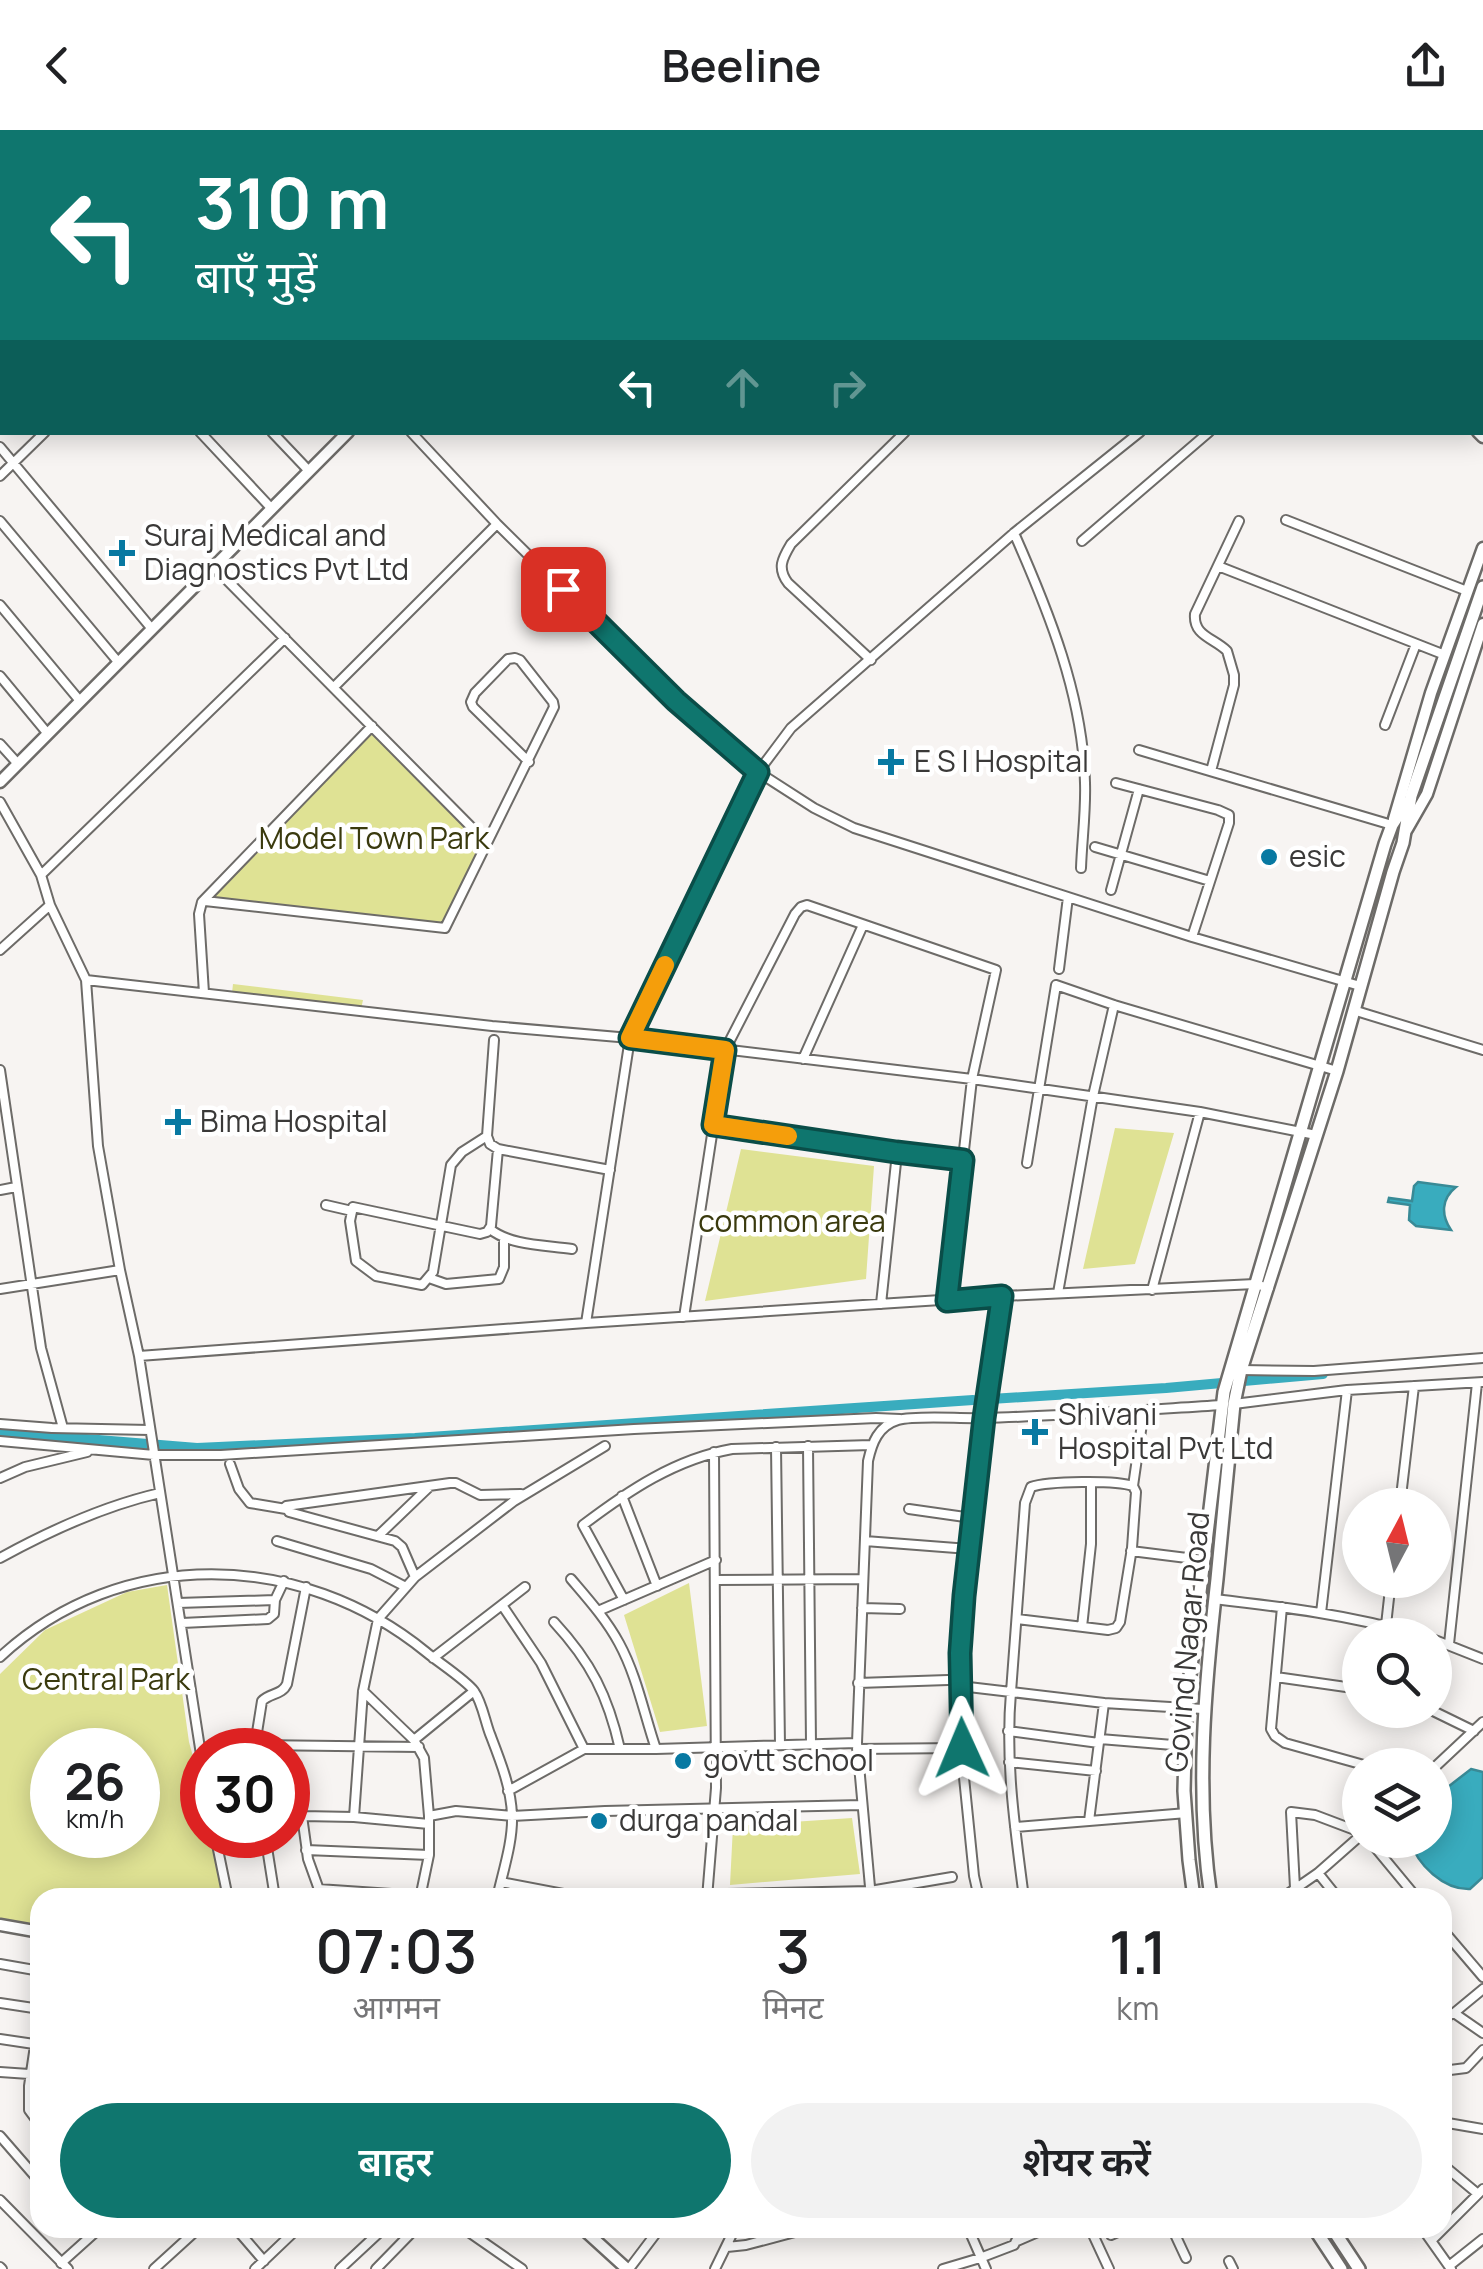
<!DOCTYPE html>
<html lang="hi">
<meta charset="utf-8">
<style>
:root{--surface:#fff;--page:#f2f2f2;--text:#202124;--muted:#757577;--accent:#0f766e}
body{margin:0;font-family:Manrope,"Noto Sans Devanagari",sans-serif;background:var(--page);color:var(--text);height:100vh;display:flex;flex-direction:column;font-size:38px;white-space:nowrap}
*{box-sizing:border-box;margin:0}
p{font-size:32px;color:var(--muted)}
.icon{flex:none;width:55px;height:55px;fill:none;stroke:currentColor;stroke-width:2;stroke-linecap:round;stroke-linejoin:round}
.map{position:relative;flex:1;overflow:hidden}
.drawer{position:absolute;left:30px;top:1758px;width:1422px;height:350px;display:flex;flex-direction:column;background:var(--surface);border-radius:30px;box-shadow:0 5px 25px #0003}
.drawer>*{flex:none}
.hud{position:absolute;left:0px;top:0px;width:1485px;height:305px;box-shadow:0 5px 25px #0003;background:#0f766e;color:#fff;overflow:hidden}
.needle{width:65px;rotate:7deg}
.buttons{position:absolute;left:1342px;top:1358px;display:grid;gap:20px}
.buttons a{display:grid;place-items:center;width:110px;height:110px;border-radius:50%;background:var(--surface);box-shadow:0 5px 25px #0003;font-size:50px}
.speed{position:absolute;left:30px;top:1598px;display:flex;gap:20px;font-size:50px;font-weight:700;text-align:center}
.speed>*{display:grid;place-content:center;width:130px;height:130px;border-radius:50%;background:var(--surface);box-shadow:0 5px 25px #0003;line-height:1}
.speed small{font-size:25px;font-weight:400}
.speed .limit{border:15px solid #d22;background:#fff;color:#111}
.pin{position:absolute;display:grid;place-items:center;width:85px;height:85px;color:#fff;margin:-42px;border-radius:20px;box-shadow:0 5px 15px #0006}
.me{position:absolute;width:110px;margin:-55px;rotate:359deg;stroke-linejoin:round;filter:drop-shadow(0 0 8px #0008)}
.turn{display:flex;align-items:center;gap:35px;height:210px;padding:0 30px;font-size:45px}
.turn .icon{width:130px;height:130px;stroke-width:2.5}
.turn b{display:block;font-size:70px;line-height:85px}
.lanes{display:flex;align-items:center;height:95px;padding:0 30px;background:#0003;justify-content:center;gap:50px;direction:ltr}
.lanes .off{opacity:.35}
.eta{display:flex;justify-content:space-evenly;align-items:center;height:170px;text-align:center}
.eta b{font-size:60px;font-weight:600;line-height:70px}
.action{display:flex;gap:20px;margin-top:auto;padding:20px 30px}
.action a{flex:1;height:115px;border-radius:60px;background:var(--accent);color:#fff;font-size:40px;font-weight:600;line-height:115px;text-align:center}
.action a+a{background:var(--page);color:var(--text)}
header{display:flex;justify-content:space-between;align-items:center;height:130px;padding:0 30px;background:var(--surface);font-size:45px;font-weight:600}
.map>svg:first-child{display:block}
.green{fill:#dfe294;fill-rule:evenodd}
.water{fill:#39acbe;stroke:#398a96;stroke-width:2.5}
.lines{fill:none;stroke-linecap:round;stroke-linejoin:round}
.canal{stroke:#39acbe;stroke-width:10}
.minor-casing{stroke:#6d6b68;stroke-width:12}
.tertiary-casing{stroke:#6d6b68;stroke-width:15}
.secondary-casing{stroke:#6d6b68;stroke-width:16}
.minor{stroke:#fff;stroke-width:8}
.tertiary{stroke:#fff;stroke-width:10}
.secondary{stroke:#fff;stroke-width:11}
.route-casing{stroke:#0a4d48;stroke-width:25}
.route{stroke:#0f766e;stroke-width:18}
.slow{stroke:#f59e0b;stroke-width:18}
.poi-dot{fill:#0879a2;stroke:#fff;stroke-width:4}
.labels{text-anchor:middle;stroke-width:9;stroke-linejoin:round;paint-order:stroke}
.poi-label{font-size:30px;fill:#3a3938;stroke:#fff;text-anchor:start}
.park-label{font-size:30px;fill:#3a3a0e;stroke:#fff}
.street-label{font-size:30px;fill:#3a3938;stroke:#fff}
</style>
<header><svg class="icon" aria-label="back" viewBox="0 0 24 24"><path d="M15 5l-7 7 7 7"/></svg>Beeline<svg class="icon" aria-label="share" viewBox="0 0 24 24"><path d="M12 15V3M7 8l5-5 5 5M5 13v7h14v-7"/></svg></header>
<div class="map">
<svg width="1483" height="2139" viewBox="0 0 1483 2139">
<rect width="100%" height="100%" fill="#f7f4f2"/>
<!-- green -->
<path class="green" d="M372,596L487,713L445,798L205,771Z
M233,854L363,870L361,879L232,863Z
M1115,998L1174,1003L1135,1134L1083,1139Z
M741,1019L874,1036L866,1149L705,1171Z
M689,1453L707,1596L660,1602L624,1485Z
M167,1455L189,1612L202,1659V1705H215L233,1767L40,1768V1794L0,1790V1544L45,1500L127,1462ZM52,1620H138V1705H52Z
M852,1688L860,1744L730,1755L733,1696Z"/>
<!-- water -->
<path class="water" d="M1418,1052L1456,1057C1441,1069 1441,1085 1451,1100L1416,1096L1409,1090L1410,1075L1388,1072L1389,1068L1412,1071L1414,1056Z
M1471,1639L1483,1642V1747L1470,1759C1444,1760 1417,1735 1410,1710H1435V1667Z"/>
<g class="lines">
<!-- canal -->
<path class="canal" d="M991,1269L1166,1258L1323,1244
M0,1302L197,1318L415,1308L973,1270"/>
<!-- minor casing -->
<g class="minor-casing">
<path id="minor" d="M125,0L128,2
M265,0L268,2
M372,0L374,2
M627,0L629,2
M703,0L706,2
M818,0L819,2
M927,0L929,2
M223,2L228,0
M500,2L502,0
M913,2L918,0
M942,2L945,0
M0,25L2,28
M0,45L2,43
M1482,78L1483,77
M1482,142H1483
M0,183L2,181
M0,223L2,221
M1482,235H1483
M200,302L272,379
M272,302L309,341
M411,302L497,394L676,571L758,642L814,678L854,698L1192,807L1360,856
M0,317L152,499
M0,346L45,302
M1286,390L1467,461
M0,391L119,533
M1014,403C1049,482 1083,566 1085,653C1086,681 1082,710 1081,738
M1082,411L1209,302
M1218,436L1445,525
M214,437L487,713
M0,475L80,571
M871,530L788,453C777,438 782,429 791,414L905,302
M0,546L48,604
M334,557L497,394
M1385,595L1416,514
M0,614L18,634
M1139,620L1392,695
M1211,641L1234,555V545L1227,521C1214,508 1193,506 1195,484L1239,391
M1116,653L1218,680L1229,685V693L1192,807
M0,672L41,745L50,775L86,850L98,1016L120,1140L139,1226L202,1631
M1095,717L1210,751
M41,745L285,508
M1111,760L1139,659
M202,772L372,596
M0,820L50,775
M1059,839L1068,767
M86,850L492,896L630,908L972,949L1200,982L1316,1005
M204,863L199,784L202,772L205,771L445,798L554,577L553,572L520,530L515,528L508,529L475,563L471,572L473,577L529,632
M1353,880L1483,920
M494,910L487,1006L490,1014L498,1019L610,1040
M803,929L863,795
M0,940L41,1218L63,1298
M713,995L897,1023L963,1030
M487,1006L462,1022L451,1035L433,1142L422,1155L376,1146L356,1131L350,1091L353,1077L480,1104L487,1102L491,1096L498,1019
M1027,1033L1056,855L1114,875L1337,941
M0,1060L16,1057
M326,1075L352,1081
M490,1099C511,1116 546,1115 572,1119
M429,1148L446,1154L499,1149L504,1137V1108
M0,1159L120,1140
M1152,1160L1200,982
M1058,1163L1093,966L1114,875
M881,1174L897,1023
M684,1187L725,920L795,784L801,777L807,775L996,840L972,949L947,1171
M586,1193L630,908L758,642L791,598L1014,403L1140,302
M139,1226L586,1193L1003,1166L1255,1154L1269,1158
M1241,1240L1314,1241L1483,1228
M1234,1274L1347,1260L1483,1252
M0,1294L52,1298L150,1300
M0,1311L154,1325H221L634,1299L876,1288L900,1289
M808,1316L811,1614
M776,1317L780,1615
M230,1334L239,1359L250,1373L286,1379
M0,1348L25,1337L87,1322
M1133,1356C1116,1350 1048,1351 1031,1357L1025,1373L1011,1562L1104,1573L1203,1579
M622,1366L657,1456
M1400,1375L1414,1256
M909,1379L972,1388
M379,1405L429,1357
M277,1411L371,1439L406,1457
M865,1411L969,1419
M1131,1421L1203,1430
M0,1428C51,1400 103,1376 160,1363
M415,1447L402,1417L395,1411L289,1382L286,1376L450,1353H456L480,1365L521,1364
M715,1450L863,1449
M1214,1469C1283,1477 1351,1485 1418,1505
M624,1470L583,1395C628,1361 675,1329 732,1319L871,1315
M178,1473L275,1470L284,1451
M502,1475L541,1533L584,1619
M1282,1477L1271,1599L1275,1606L1285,1613L1364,1635
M862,1478L900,1479
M598,1481L716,1430
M1321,1483L1347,1260
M1017,1489L1108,1500L1116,1498L1120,1492L1132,1418L1136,1362L1133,1356L1144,1280
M554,1492C591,1532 608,1566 620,1619
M182,1493L268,1489L274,1484L275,1470
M1386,1495L1391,1450
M1082,1497L1091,1414V1354
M1435,1510L1483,1529
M1449,1514L1477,1253
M0,1527C121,1415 301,1420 426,1522C438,1532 466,1550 474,1561C482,1572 485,1591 490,1604C500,1630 511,1657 512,1685C513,1712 503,1741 497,1768
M433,1528L525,1457
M1276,1547L1360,1559
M858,1553L948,1550
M960,1556L1011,1562C1005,1631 1015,1699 1024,1768
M363,1561L414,1610
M1431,1580L1474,1601
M1008,1601L1099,1613
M1100,1609L1185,1616
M255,1615L262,1571C270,1563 282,1565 287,1554L306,1457
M288,1617L290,1663L302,1686
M200,1618L255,1615L419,1617
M656,1619L857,1613
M857,1619L961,1618
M1009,1632L1096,1641
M1435,1637L1483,1592
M508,1661L584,1619H656C644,1584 637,1546 619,1513C606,1489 588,1469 571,1449
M429,1686L424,1628L414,1610L474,1561
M354,1687L363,1561L378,1489L415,1447L514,1371L605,1316
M1089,1691L1104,1573
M1015,1697L1187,1683
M215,1705L228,1768
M265,1705L275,1768
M1369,1710L1417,1768
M306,1720L429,1725
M1318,1743L1338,1768
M501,1752L579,1767L870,1761L952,1747
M1295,1758L1291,1682L1315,1685L1360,1702
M318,1759L421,1766
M322,1768L308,1729L302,1686L354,1687L429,1694
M420,1768L429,1725V1686L456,1681L512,1686L605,1681L862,1675
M707,1768L716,1658L714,1322
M871,1768L857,1613L868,1331C872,1313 878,1296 898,1290C916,1285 961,1289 983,1288C1062,1286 1142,1280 1222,1275
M979,1768L974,1746L961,1618V1497L984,1288L1003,1166
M1282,1768L1318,1743L1360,1706
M1442,1799L1483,1847
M0,1834L40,1841
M0,1873L40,1879
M40,1882L29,1956V1980L40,1995
M1454,1883L1483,1903
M1442,1888L1454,1883L1483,1859
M0,1909L34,1914
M1442,1914L1447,1886
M1442,1941L1466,1938L1483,1920
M0,1942L29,1944
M1442,1992L1483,1999
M0,2006L40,2052
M1442,2034L1478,2064
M0,2070L68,2139
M226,2098L239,2102L264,2131
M463,2098L522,2139
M968,2098L986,2139
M1090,2098L1109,2139
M1172,2098L1186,2128
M1422,2098L1451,2139
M1111,2105L1127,2098
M1432,2110L1483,2059
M1017,2111L1047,2098
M727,2117L746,2115L810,2098
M1229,2131L1233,2139
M61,2133L100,2098
M1449,2136L1483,2109
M0,2137L2,2139
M154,2139L199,2098
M255,2139L298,2098
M340,2139L384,2098
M376,2139L416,2098
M629,2139L660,2098
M715,2139L735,2098
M943,2139L980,2128L1014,2115L1018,2107L1016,2098"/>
</g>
<!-- tertiary casing -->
<g class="tertiary-casing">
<path id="tertiary" d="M1139,0L1141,2
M649,2L651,0
M1482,291H1483
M1478,302L1483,307
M0,652L348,302
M1394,689L1431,563L1483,418
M1407,699L1427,664L1483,494
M0,1795L40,1802
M582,2098L627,2139"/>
</g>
<!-- secondary casing -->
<g class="secondary-casing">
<path id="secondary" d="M1194,1768L1189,1730L1184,1661L1186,1579L1224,1262L1385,714L1392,695L1406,673
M1211,1768C1195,1661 1205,1555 1217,1449C1223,1391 1228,1332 1234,1274L1241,1240L1337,941L1393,742L1403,713L1411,666L1483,457
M1314,2098L1341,2139
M1332,2098L1359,2139"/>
</g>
<!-- minor -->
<use href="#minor" class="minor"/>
<!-- tertiary -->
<use href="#tertiary" class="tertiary"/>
<!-- secondary -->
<use href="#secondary" class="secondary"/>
</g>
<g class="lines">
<!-- route casing -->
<g class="route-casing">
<path id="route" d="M563,459L676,571L758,642L630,908L725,920L713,995L896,1022L963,1030L947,1171L1002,1166L984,1288L964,1466L960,1523L962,1618"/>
</g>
<!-- route -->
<use href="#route" class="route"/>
<!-- slow -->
<path class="slow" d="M665,835L630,908L725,920L713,995L788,1006"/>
</g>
<!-- markers -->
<g class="poi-dot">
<path d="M117 408h10v10h10v10h-10v10h-10v-10h-10v-10h10z"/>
<path d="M886 617h10v10h10v10h-10v10h-10v-10h-10v-10h10z"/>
<circle cx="1269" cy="727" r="10"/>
<path d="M173 977h10v10h10v10h-10v10h-10v-10h-10v-10h10z"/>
<path d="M1030 1287h10v10h10v10h-10v10h-10v-10h-10v-10h10z"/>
<circle cx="683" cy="1631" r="10"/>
<circle cx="599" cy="1691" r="10"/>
</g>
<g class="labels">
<!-- poi labels -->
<g class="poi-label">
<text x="144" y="416">Suraj Medical and<tspan x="144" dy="34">Diagnostics Pvt Ltd</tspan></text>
<text x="914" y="642">E S I Hospital</text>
<text x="1289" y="737">esic</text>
<text x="200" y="1002">Bima Hospital</text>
<text x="1058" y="1295">Shivani<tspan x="1058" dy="34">Hospital Pvt Ltd</tspan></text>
<text x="703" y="1641">govtt school</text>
<text x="619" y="1701">durga pandal</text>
</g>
<!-- park labels -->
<g class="park-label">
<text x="374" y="719">Model Town Park</text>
<text x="792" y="1102">common area</text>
<text x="106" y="1560">Central Park</text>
</g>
<!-- street labels -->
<g class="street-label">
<text transform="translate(1188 1512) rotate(-85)" y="10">Govind Nagar Road</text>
</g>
</g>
</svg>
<div class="buttons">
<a><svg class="needle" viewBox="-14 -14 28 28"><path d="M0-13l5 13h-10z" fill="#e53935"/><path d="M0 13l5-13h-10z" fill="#757577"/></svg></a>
<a><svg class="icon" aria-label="search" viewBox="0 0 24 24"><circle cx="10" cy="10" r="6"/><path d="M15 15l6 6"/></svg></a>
<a><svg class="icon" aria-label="layers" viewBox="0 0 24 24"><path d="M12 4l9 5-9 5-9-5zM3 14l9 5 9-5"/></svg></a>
</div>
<div class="speed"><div>26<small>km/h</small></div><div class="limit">30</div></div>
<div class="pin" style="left:563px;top:459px;background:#d93025"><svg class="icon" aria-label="arrive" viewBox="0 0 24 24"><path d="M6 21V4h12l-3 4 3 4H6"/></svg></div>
<svg class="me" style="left:962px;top:1618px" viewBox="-20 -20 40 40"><path d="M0-17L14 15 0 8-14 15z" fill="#0f766e" stroke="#fff" stroke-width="4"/></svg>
<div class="hud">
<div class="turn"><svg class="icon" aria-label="left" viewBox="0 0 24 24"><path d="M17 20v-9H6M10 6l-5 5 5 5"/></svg><div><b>310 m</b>बाएँ मुड़ें</div></div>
<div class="lanes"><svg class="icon" aria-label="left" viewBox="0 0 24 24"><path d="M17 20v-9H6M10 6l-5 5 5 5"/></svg><svg class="icon off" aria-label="ahead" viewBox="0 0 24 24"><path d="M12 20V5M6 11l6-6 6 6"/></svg><svg class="icon off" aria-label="right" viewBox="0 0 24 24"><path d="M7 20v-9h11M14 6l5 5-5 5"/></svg></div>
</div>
<section class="drawer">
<div class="eta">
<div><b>07:03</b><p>आगमन</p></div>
<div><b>3</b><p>मिनट</p></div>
<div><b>1.1</b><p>km</p></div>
</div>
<div class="action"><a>बाहर</a><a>शेयर करें</a></div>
</section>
</div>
